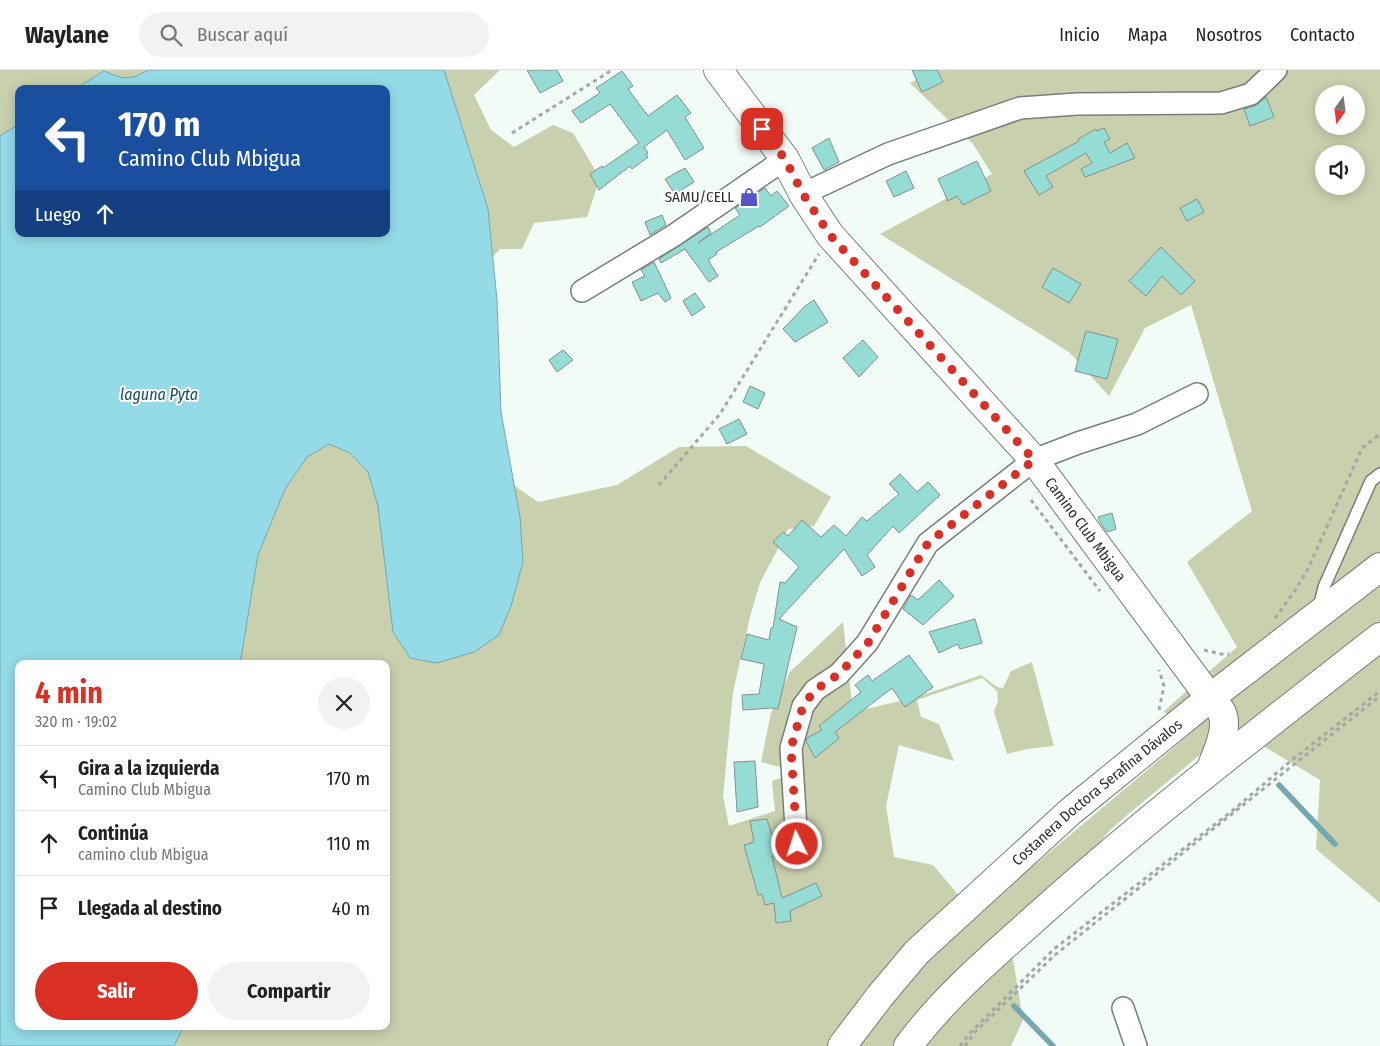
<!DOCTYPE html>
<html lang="es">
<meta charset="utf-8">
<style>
:root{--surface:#fff;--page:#f2f2f2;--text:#222;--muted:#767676;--line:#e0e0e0;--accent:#d93025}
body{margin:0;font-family:"Fira Sans Condensed",sans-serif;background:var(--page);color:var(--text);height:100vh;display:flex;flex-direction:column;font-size:19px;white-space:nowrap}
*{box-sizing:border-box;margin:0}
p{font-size:16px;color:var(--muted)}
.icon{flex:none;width:28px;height:28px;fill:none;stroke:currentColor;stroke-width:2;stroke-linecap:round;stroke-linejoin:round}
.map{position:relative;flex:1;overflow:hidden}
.details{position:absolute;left:15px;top:590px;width:375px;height:370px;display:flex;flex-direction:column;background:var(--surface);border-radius:10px;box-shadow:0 2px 12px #0003}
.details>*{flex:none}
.hud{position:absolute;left:15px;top:15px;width:375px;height:152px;border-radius:10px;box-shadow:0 2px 12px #0003;background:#1a4fa0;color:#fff;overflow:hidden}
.needle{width:32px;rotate:194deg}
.buttons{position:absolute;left:1315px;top:15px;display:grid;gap:10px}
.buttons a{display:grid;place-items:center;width:50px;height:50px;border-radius:50%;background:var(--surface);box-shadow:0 2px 12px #0003;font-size:25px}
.pin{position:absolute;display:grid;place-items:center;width:42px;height:42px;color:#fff;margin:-21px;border-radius:10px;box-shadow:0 2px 8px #0006}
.me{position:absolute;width:55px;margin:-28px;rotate:356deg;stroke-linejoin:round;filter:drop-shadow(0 0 4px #0008)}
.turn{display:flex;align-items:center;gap:18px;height:105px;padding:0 20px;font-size:22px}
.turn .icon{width:65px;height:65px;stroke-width:2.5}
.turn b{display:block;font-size:35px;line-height:42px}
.then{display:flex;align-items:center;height:48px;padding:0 20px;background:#0003;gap:10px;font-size:19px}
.round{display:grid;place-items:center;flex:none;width:52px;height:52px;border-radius:26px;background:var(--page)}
.headline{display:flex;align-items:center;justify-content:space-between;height:85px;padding:0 20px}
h1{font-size:30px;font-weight:700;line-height:38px;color:var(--accent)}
.primary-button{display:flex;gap:10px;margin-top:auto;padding:10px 20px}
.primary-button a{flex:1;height:58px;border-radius:30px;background:var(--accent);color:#fff;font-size:20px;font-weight:700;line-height:58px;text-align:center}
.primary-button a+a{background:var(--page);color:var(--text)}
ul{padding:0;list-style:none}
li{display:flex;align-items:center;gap:15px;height:65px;padding:0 20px;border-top:1px solid var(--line)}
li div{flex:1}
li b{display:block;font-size:19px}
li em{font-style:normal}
header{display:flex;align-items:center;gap:30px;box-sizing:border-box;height:70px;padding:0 25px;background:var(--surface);border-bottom:1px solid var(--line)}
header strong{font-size:24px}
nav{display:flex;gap:28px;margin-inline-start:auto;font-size:18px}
.search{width:350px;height:45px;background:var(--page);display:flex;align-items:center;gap:12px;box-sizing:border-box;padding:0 18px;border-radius:28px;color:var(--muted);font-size:19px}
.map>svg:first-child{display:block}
.green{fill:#c8d0ae;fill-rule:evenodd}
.water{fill:#94dae7;stroke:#74a7af}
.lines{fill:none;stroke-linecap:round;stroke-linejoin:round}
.stream{stroke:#74a7af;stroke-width:5.5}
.building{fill:#95dcd4;stroke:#848f8e}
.lane-casing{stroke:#757f7a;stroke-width:14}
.street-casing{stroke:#757f7a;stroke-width:24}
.secondary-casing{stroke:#757f7a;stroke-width:30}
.highway-casing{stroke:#757f7a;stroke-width:30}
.path{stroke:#a1a8a5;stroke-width:3;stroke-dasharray:4 4;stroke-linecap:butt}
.lane{stroke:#fff;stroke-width:11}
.street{stroke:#fff;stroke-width:21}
.secondary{stroke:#fff;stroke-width:28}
.highway{stroke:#fff;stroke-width:28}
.route{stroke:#d93025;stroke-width:9;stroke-dasharray:0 16.2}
.labels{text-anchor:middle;stroke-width:4;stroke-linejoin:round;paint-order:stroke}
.poi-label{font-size:15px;fill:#2b2f2d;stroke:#fff;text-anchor:end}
.street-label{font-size:15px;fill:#2b2f2d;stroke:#fff}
.water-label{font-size:16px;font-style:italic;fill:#114e58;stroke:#fff}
</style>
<header>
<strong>Waylane</strong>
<div class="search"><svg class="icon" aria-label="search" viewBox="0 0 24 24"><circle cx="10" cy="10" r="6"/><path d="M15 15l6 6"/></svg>Buscar aquí</div>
<nav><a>Inicio</a><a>Mapa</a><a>Nosotros</a><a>Contacto</a></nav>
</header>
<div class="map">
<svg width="1380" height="976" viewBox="0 0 1380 976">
<rect width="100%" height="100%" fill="#f2fcf7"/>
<!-- green -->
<path class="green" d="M0,0H500L474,25L491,60L514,77L553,55L573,63L600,108L587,147L534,153L522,179H500L482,199L502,407L538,432L617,415L679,377L746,376L831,427L814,456L788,459L760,513L751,543L733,622L723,726L729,756L775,741L772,711L798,702L761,692L771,643L790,602L843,552L853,642L917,627L981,605L997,617L1003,618L1011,601L1032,592L1054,676L1027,679L1007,684L994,642L998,631L997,621L982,608L917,630L921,647L939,654L954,691L899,675L886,736L894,787L933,795L975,845L1202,654L1163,642L1237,577L1187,492L1252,441L1191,235L1145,258L1109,326L1069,282L880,164L992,104L973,74L910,13L936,0H1380V833L1316,779L1320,710L1255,671L1207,679L1132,741L1111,759L1096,777L993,866L1013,889L1023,950L1011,976H0ZM19,19H386V164H19ZM1324,24H1356V56H1324ZM1324,84H1356V116H1324ZM19,594H386V956H19Z"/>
<!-- water -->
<path class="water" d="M148,0H444L488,139L497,230L501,342L520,447L523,492L511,536L499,565L474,582L437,593L410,588L393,562L378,436L368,402L350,383L329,374L307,387L285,419L258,485L240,594H19V956H184L174,976H0V66L19,54V164H386V19H75L104,1C122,9 130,11 148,0Z"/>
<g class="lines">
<!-- stream -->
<path class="stream" d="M1279,715L1335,774
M1014,936L1053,976"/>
</g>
<!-- building -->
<path class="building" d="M527,0H557L563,11L540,23Z
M912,0H937L943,12L922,22Z
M622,1L633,16L628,19L648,46L677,25L691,43L685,47L704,78L685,90L667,60L644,77L648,83L646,84L648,87L632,99L630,96L599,120L590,104L602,96L603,98L639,73L610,34L581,53L572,41L600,23L596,18Z
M1266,27L1274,47L1250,56L1244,39L1255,36Z
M1104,58L1110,69L1104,72L1110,83L1127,73L1135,88L1085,107L1081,99L1092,93L1086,83L1046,106L1053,117L1039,125L1024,101L1079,71L1078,69L1096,59L1097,61Z
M829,68L839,92L824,100L812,78Z
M977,91L991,121L963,135L957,126L948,131L938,109Z
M685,98L694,112L675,124L665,109Z
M906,101L914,118L894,127L886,111Z
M765,118L771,126L777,121L789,136L760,157L759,156L716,182L717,184L708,190L718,206L709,212L685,179L661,193L659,189L708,157L711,163L698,173L740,145L735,138Z
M1197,129L1204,142L1187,151L1180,138Z
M662,145L666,155L650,165L645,152Z
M1161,177L1195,211L1181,225L1162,206L1146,226L1129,211Z
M654,192L671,228L665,232L658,223L641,231L632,212L645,206L641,200Z
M1053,198L1081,214L1069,233L1042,217Z
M695,223L705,237L692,246L683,231Z
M814,230L828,252L795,272L783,259L805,236Z
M1086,261L1118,269L1107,309L1075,301Z
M863,270L878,287L859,307L843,288Z
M563,280L573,290L557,302L549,290Z
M750,316L765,323L758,339L743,332Z
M739,349L747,364L727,374L719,359Z
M900,404L917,422L928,412L940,425L899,463L893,456L867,485L875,497L862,506L844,479L814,511L779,549L797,557L778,639L772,638L743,640L742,625L759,624L764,594L741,589L747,564L769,570L771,558H773L780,512L785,513L799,497L773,472L783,462L788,466L802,450L821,467L834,455L846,466L862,447L867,451L899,424L889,414Z
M1112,443L1116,459L1107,462L1100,452L1098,447Z
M939,510L954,526L923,555L903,539L911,525L918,530Z
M975,549L982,573L960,579L958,574L939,583L929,562Z
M909,585L933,617L905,637L892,618L835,662L839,668L815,688L806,671L807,668L822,660L819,656L861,622L855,615L868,605L872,611Z
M755,691L758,737L737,742L734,692Z
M767,749L778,785L772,786L782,828L816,813L822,826L790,841L791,851L776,853L774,833L765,835L762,824L758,825L744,775L754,772L750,751Z"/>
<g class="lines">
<!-- lane casing -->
<g class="lane-casing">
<path id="lane" d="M1319,538L1324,517L1371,411L1380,404"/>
</g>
<!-- street casing -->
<g class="street-casing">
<path id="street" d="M803,124L888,84L1020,38L1077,34L1221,33L1251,24L1276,0
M582,221L673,166L785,89
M797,774L791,678L803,636L815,620L839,604L867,573L928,473L1034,390L1078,373L1137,354L1197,324
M1123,938L1136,976"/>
</g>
<!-- secondary casing -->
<g class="secondary-casing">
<g id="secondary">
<path id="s1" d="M718,0L785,89L803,124L830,165L1034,390L1210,628"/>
</g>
</g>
<!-- highway casing -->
<g class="highway-casing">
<g id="highway">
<path d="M1210,628C1213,633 1220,638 1222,643C1229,659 1216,686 1210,700"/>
<path id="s2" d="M842,976L880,926L917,882L1071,741L1210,628L1380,497"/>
<path d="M908,976C946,925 994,885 1041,843C1149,746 1265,657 1380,567"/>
</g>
</g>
<!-- path -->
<path class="path" d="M512,63L612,0
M659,415L720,344L819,184
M1031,430L1100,521
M1275,548L1294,522L1308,499L1362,378L1380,364
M1204,580L1221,584H1229
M1159,640L1164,616L1159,600
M960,976L971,962L1054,879L1232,741L1292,690L1380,621
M965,976L974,963L1056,884L1380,626"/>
<!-- lane -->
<use href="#lane" class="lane"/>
<!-- street -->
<use href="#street" class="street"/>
<!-- secondary -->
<use href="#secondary" class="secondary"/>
<!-- highway -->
<use href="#highway" class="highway"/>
</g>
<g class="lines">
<!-- route -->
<path class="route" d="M762,59L785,89L803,124L830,165L1034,390L928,473L868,573L839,604L815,620L803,636L791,678L797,774"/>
</g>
<!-- icons -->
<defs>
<g id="shop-bare" transform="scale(1.5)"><path d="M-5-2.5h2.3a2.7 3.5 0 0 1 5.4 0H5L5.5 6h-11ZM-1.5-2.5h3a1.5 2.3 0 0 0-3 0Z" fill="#5453ca" stroke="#fff" stroke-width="2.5" paint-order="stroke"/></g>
</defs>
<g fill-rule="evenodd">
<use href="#shop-bare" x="749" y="127"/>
</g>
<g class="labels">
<!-- poi labels -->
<g class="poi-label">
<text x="734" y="132">SAMU/CELL</text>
</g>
<!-- street labels -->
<g class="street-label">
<text dy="5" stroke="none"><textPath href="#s1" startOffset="590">Camino Club Mbigua</textPath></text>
<text dy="5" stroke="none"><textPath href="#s2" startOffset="361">Costanera Doctora Serafina Dávalos</textPath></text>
</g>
<!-- water labels -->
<g class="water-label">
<text x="159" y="330">laguna Pyta</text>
</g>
</g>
</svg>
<div class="buttons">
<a><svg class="needle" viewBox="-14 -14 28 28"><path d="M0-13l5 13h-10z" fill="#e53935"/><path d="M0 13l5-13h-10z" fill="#767676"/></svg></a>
<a><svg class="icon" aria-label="sound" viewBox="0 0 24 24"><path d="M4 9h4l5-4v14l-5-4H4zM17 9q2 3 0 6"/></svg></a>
</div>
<div class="pin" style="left:762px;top:59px;background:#d93025"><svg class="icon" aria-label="arrive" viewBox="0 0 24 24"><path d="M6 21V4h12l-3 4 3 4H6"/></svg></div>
<svg class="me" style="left:797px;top:774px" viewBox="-20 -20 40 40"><circle r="17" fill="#d93025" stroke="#fff" stroke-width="3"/><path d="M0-11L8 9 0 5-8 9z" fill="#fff"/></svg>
<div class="hud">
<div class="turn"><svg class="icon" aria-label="left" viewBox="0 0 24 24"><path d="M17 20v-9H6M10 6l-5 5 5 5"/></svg><div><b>170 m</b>Camino Club Mbigua</div></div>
<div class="then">Luego<svg class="icon" aria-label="ahead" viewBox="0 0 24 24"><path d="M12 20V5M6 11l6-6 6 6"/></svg></div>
</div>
<section class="details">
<div class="headline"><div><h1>4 min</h1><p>320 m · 19:02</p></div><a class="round"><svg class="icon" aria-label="close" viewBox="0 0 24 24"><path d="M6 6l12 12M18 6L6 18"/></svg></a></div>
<ul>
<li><svg class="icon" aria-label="left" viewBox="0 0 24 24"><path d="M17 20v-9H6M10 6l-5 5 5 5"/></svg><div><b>Gira a la izquierda</b><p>Camino Club Mbigua</p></div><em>170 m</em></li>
<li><svg class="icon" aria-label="ahead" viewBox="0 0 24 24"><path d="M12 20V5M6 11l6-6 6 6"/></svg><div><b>Continúa</b><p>camino club Mbigua</p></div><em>110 m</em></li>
<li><svg class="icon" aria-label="arrive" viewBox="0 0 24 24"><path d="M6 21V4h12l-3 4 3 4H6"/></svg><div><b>Llegada al destino</b></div><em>40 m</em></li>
</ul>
<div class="primary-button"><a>Salir</a><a>Compartir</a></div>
</section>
</div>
